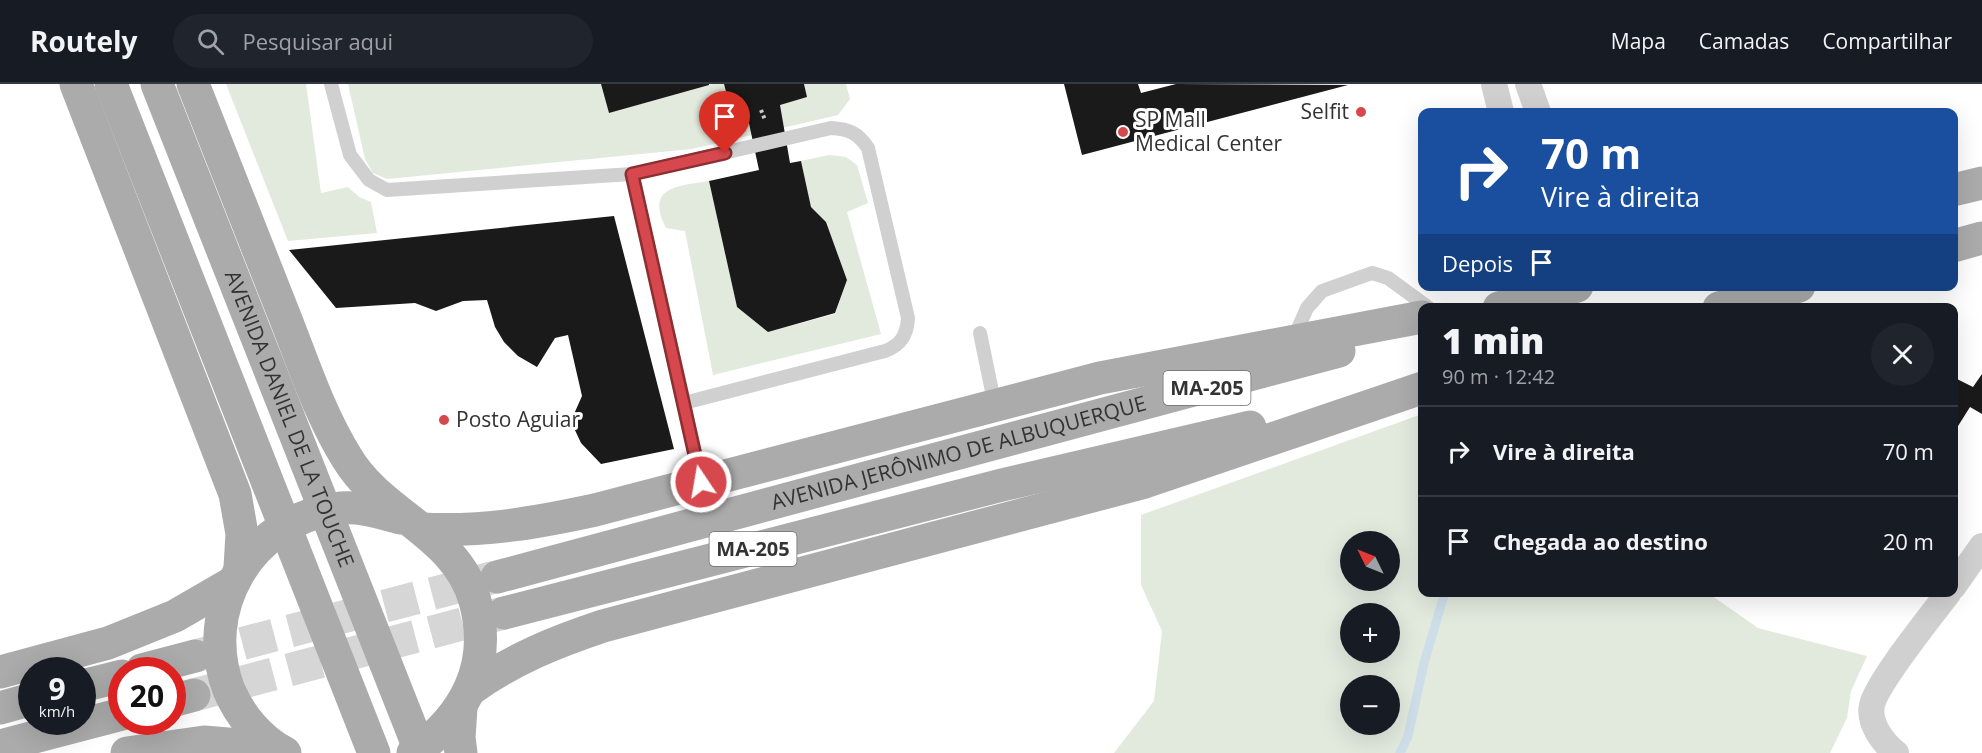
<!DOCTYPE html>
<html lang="pt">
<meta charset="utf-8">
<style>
:root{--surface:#171b24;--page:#20242c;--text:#f1f3f6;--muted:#9ea1a6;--line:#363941}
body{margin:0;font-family:"Open Sans",sans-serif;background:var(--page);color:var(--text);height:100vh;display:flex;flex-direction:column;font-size:22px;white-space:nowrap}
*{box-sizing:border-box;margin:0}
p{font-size:20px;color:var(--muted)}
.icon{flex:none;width:33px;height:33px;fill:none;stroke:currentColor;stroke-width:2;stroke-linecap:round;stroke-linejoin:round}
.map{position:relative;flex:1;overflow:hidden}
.details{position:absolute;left:1418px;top:219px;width:540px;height:294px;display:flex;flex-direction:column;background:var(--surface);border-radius:12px;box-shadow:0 6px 24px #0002}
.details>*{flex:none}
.hud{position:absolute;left:1418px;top:24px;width:540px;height:183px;border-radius:12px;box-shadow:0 6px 24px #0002;background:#1a4fa0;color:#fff;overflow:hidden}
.needle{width:39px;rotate:313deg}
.controls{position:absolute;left:1340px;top:447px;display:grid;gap:12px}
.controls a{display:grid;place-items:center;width:60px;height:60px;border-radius:50%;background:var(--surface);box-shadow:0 6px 24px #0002;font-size:30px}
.speed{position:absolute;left:18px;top:573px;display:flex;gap:12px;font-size:30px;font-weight:700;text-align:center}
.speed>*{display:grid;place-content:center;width:78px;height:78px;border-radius:50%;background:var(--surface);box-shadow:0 6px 24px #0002;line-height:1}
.speed small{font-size:15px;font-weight:400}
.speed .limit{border:9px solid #d22;background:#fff;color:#111}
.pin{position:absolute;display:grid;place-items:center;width:51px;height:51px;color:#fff;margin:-62px -26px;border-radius:50% 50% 50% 0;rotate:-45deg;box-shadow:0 0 6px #0007}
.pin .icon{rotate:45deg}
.me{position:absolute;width:66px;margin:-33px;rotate:348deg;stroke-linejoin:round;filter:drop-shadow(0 0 4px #0008)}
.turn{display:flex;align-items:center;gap:21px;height:126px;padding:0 24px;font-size:27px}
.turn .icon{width:78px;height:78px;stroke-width:2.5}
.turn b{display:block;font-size:42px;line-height:51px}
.then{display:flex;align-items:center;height:57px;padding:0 24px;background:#0003;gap:12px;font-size:22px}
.round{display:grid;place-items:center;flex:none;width:63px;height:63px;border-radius:32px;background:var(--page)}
.summary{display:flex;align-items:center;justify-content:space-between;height:102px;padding:0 24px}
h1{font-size:36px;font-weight:800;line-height:45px}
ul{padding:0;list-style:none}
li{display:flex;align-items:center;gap:18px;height:90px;padding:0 24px;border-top:2px solid var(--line)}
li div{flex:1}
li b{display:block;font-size:22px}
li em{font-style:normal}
header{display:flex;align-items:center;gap:36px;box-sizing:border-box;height:84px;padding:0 30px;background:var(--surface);border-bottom:2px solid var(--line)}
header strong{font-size:28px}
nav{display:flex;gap:33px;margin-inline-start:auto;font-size:21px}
.search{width:420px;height:54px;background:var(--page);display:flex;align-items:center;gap:15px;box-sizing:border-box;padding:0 21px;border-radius:33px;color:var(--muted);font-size:22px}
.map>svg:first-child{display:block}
.green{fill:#e2e9dd;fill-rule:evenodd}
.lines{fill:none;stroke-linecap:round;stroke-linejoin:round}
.stream{stroke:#cedee9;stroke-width:9}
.building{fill:#1a1a1a}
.primary-tunnel{stroke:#d6d6d6;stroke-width:33;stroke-dasharray:33 16;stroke-linecap:butt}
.path{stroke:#cacaca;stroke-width:4;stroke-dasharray:3 3;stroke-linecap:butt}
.lane{stroke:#d0d0d0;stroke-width:14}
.street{stroke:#d0d0d0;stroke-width:26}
.primary{stroke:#ababab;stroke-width:33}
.primary-bridge{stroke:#ababab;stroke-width:33}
.route-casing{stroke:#8b2f32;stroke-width:15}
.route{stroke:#d6484d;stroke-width:10}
.poi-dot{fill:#d6484d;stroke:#fff;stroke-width:2}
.labels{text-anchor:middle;stroke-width:6;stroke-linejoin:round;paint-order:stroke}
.shield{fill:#fff;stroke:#707070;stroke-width:1.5}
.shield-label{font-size:20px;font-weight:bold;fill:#333}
.poi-label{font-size:21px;fill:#333;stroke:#fff;text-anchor:start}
.street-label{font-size:21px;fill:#333;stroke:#fff}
</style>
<header>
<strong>Routely</strong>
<div class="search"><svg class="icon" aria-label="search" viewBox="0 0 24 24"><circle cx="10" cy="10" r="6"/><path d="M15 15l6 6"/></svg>Pesquisar aqui</div>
<nav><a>Mapa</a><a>Camadas</a><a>Compartilhar</a></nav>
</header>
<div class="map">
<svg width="1982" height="669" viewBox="0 0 1982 669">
<rect width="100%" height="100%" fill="#fff"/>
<!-- green -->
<path class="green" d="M226,0H306L321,109L348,103L359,113L371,118L377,149L288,157Z
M348,0H601L609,29L712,0H724L733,33L807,13L804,0H846L850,15L838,31L692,65L387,95L373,89L365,75Z
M829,71L846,73L857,81L868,119L847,128L881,250L713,291L685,147L666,144C645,103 677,102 709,97L737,223L768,248L835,230L847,196L826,138L811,123L801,77Z
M1422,330V508L1708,509L1758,544L1867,572L1851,607L1847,634L1830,669H1114L1154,617L1162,547L1141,501V431ZM1350,458H1389V496H1350ZM1350,530H1389V568H1350ZM1350,602H1389V640H1350Z"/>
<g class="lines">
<!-- stream -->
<path class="stream" d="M1400,669L1408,652L1424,579L1445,508"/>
</g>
<!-- building -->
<path class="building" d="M601,0H709V1L609,29Z
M724,0H804L807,13L780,21L790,79L801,77L811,123L826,138L847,196L835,229L768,248L737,223L709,97L759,86L747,30L733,34Z
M1064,0H1138L1141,9L1176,0L1348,1L1082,71Z
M614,132L674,365L601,380L581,359L574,344V330L582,312L568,251L555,254L537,283L518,272L504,258L495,243L487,216L463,217L436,227L415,219L336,224L289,166Z
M1982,290V330L1970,323L1953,350V293L1973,303Z"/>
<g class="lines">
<!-- primary-tunnel -->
<path class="primary-tunnel" d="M195,572L495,493
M194,611L504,529"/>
<!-- path -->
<path class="path" d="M761,26L765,36"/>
<!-- lane -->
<path class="lane" d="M331,0L350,71L369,96L387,106L632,90L831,44C849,45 858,49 868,64L908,234C907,251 901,261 885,267L684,319L632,90
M980,249L995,322
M1293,256L1307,224L1322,207L1372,189L1388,194L1429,224
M684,319L701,398"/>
<!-- street -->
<path class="street" d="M1494,0L1501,28
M1528,0L1538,28
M1953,503L1982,462
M1896,669C1883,659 1868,639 1872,621C1877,598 1932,531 1949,508"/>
<!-- primary -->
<g class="primary">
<path d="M76,0L235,410L242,450L240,483"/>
<path d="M193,0C223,76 253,152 283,228C303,278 319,329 347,374C381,431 457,450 475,517C493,581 465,633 413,669"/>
<path d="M1953,106L1982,99"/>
<path d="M1953,162L1982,154"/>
<path d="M1499,224L1577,202"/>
<path d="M1719,224L1799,202"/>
<path d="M422,445C483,448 535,439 595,426L1100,294L1422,233"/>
<path id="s1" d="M497,493L1339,267"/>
<path d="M504,529L1002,401L1250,343"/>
<path d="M142,586L195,572"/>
<path d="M0,588L108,559L175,532L232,499"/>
<path d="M82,602L122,592"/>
<path d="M471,605C513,575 555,558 603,542L1145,398L1422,304"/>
<path d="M172,617L194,611"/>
<path d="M0,624L32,615"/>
<path d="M0,662L122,630"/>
<path d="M127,669L204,658L275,664"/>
<path d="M285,669C260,656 240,632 229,606C198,526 249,438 334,425C357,421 379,428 400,434"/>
<path d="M461,669L459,654L461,624"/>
</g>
<!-- primary-bridge -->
<g class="primary-bridge">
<path d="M111,0L374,669"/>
<path id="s2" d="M157,0L421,669"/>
</g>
</g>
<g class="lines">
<!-- route casing -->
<g class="route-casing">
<path id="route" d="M701,398L632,90L725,69"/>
</g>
<!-- route -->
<use href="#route" class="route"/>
</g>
<!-- markers -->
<g class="poi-dot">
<circle cx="1361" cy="28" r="6"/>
<circle cx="1123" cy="48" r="6"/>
<circle cx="444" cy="336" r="6"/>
</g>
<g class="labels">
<!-- shield labels -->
<g class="shield">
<rect x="1163.5" y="287" width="87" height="34" rx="4.5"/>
<rect x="709.5" y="448" width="87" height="34" rx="4.5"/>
</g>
<g class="shield-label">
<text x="1207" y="311">MA-205</text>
<text x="753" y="472">MA-205</text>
</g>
<!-- poi labels -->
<g class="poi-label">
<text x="1349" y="35" text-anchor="end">Selfit</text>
<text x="1135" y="43">SP Mall<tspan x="1135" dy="24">Medical Center</tspan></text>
<text x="456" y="343">Posto Aguiar</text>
</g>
<!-- street labels -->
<g class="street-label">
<text dy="7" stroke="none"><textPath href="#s2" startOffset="360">AVENIDA DANIEL DE LA TOUCHE</textPath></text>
<text dy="7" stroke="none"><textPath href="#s1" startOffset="478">AVENIDA JERÔNIMO DE ALBUQUERQUE</textPath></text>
</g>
</g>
</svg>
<div class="controls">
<a><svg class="needle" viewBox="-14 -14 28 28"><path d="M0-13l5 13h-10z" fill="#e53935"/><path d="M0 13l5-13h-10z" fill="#9ea1a6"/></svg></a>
<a>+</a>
<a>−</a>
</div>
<div class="speed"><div>9<small>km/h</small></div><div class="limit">20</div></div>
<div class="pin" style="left:725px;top:69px;background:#d93025"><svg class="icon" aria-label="arrive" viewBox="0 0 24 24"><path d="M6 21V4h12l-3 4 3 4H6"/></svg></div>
<svg class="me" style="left:701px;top:398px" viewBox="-20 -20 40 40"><circle r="17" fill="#d6484d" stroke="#fff" stroke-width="3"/><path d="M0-11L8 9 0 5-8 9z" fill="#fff"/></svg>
<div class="hud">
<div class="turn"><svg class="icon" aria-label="right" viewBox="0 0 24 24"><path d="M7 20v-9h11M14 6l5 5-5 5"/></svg><div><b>70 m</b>Vire à direita</div></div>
<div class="then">Depois<svg class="icon" aria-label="arrive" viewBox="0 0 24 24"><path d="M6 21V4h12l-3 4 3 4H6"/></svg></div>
</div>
<section class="details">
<div class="summary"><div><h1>1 min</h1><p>90 m · 12:42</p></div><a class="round"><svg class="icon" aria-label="close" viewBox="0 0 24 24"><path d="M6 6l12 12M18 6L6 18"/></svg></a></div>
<ul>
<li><svg class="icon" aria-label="right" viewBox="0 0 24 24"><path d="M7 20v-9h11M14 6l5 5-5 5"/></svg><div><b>Vire à direita</b></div><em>70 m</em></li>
<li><svg class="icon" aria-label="arrive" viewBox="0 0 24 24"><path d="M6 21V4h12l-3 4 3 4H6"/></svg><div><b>Chegada ao destino</b></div><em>20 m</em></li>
</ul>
</section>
</div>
